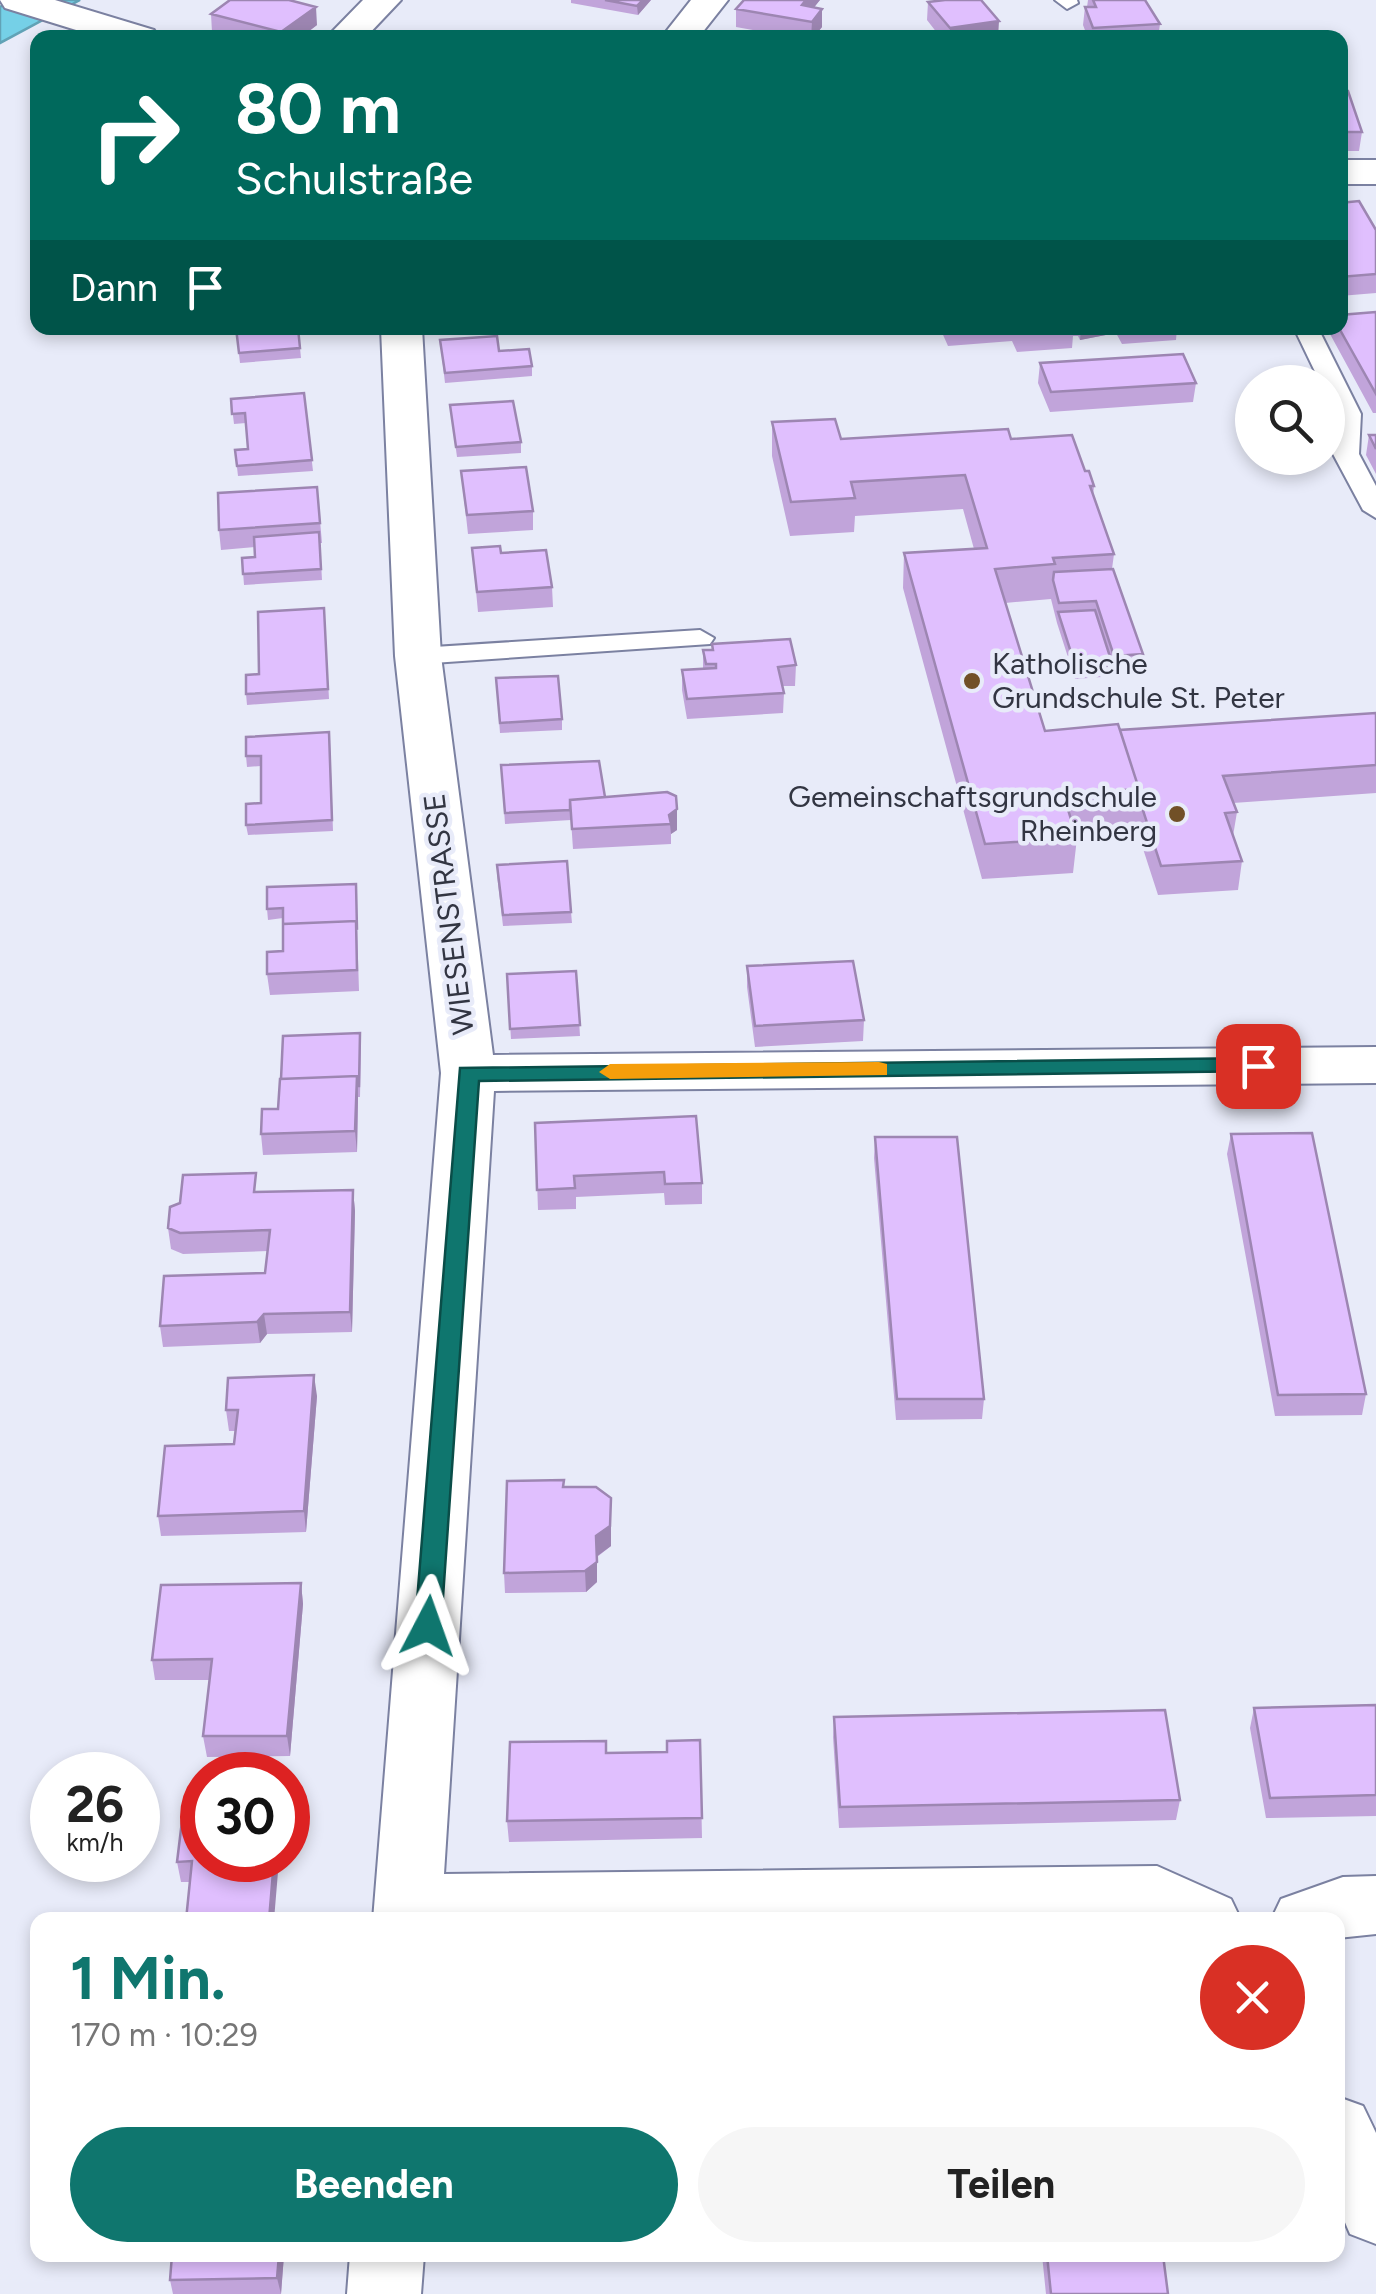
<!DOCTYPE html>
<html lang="de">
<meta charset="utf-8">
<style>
:root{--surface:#fff;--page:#f6f6f6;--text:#222;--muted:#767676;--accent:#0f766e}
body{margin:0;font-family:Figtree,sans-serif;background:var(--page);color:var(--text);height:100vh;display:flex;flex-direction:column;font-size:38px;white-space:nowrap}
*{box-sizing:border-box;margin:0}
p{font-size:32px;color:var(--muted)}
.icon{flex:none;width:55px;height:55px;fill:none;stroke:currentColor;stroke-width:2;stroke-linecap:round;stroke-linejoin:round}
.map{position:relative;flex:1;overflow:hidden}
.details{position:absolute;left:30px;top:1912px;width:1315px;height:350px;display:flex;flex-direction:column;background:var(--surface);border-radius:20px;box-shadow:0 5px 15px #0003}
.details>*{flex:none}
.top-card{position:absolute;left:30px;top:30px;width:1318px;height:305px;border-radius:20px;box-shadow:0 5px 15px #0003;background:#00695c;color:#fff;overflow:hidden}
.fabs{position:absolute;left:1235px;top:365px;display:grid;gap:20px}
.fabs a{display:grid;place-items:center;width:110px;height:110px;border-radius:50%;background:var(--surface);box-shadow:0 5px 15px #0003;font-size:50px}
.speed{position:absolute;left:30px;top:1752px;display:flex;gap:20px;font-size:50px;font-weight:700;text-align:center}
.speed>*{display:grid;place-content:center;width:130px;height:130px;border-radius:50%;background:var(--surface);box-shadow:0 5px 15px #0003;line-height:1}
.speed small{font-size:25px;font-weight:400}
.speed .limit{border:15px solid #d22;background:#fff;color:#111}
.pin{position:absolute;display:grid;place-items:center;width:85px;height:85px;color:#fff;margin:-42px;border-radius:20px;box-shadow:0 5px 15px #0006}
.me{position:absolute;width:110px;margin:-55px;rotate:4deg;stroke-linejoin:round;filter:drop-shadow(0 0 8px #0008)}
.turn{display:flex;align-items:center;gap:35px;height:210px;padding:0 40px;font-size:45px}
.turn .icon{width:130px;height:130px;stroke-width:2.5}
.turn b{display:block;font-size:70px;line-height:85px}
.then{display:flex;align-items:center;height:95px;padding:0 40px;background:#0003;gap:20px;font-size:38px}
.round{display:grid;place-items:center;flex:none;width:105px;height:105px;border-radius:52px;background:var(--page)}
.head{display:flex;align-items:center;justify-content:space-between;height:170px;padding:0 40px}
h1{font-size:60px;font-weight:700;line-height:75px;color:var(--accent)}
.primary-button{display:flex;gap:20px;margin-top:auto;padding:20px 40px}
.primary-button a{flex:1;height:115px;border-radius:60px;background:var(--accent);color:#fff;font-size:40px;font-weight:700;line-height:115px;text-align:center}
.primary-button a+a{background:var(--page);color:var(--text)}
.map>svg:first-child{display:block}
.water{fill:#75d0e7;stroke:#61a2b6;stroke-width:2.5}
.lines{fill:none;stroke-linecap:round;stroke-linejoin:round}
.service-casing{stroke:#7b81a1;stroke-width:4}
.minor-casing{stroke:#7b81a1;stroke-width:4}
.service{fill:#fff;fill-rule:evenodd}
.minor{fill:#fff;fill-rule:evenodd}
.wall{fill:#c1a4da}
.shaded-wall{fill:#9d86b2}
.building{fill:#e0bffe;stroke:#9d86b2;stroke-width:2.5}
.route{fill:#0f766e;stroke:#0a4d48;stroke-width:2.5}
.slow{fill:#f59e0b}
.poi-dot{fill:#715027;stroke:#e8ebf9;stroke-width:4}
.labels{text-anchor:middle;stroke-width:9;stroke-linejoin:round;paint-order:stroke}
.poi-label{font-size:30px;fill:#323542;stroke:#e8ebf9;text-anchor:start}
.street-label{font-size:30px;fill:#323542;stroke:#e8ebf9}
</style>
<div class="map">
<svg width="1376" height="2294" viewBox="0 0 1376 2294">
<rect width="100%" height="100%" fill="#e8ebf9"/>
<!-- water -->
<path class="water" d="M11,0H80L0,43V7Z"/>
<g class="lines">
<!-- service casing -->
<g class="service-casing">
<path id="service" d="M1055,0H1077L1078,3L1067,9Z
M1294,328H1318L1361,414L1359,454L1376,486V518L1363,510L1333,454L1335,414L1328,398V382H1320Z
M700,630L714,638L710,644L418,664L404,656L418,648Z"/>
</g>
<!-- minor casing -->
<g class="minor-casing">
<path id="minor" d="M0,0H55L154,30L159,38H102L5,8Z
M363,0H401L365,38H326Z
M691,0H728L698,38H661Z
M1340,160H1376V184H1340Z
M381,328H422L441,656L493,1055L1376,1047V1083L494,1091L444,1874L1157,1866L1231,1899L1241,1920H373L441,1073L395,656Z
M1376,1876V1934L1338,1938V1920H1271L1281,1899L1343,1877Z
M1338,2097L1363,2106L1376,2133V2244L1350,2234L1338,2206Z
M350,2255H424L421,2294H347Z"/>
</g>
<!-- service -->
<use href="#service" class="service"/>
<!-- minor -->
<use href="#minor" class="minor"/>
</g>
<!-- wall -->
<path class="wall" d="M571,0H651L638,15L571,3Z
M744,0H820L814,7L822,9V27L813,38H797L736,27V9Z
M1088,0H1145L1160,24L1158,38H1088L1083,25L1085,7H1087Z
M928,2L998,38H941L927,20Z
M211,14L317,25L300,38H235L212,32Z
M1340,91L1362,132L1359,151H1340Z
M1340,203L1376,230V293L1340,296Z
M1376,312V413H1373L1330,334L1331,328H1340Z
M236,328H298L301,358L240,363Z
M687,328H751L688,332Z
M918,328H1179H1177L1176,340L1122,344L1116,333L1080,340L1078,336H1073L1072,348L1017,352L1012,341L948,346L940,328L919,330Z
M440,340L499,351L532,366V376L445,383Z
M1040,363L1196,383L1193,402L1050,412L1038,383Z
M304,393L313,471L238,476L235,450L248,449L246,423L234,424L231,399Z
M450,405L521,442V453L457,457Z
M772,422L841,439H1011L1085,471L1094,486L1093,496L1114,554L1112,569L1143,654L1141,674L1075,679L1057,623L1051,599L1005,603L1045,731L1120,730L1376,713V793L1233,803L1237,812L1233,836L1242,861L1238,890L1158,895L1135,824L1074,828L1077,838L1073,873L982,879L903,588L904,553L974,549L963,509L855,516L854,532L790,536L772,456Z
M1369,435H1376V474L1366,455Z
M461,471L533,511V530L468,534Z
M317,487L322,543H320L322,580L244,585L242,558L255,557V547L221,550L219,530Z
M472,548L501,553L552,587L553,607L478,612Z
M324,608L329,699L247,705L246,694L259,674Z
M712,644L796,665L795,686H782L784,693L783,713L687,719L682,690V670L703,669V650H712Z
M496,678L562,719V730L500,733Z
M330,743L333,831L248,835L246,825L261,803V766L247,767L246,756Z
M501,765L605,797L667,792L677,830L671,834V844L573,849L571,820L505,824Z
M497,875L571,912L572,923L503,926Z
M356,895L359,991L270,995L267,974L283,951V918L268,920L267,909Z
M747,966L864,1020L863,1041L755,1047L747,987Z
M576,971L580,1036L511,1039L507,974Z
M361,1044L360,1097H358L357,1152L263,1155L261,1134L278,1109Z
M535,1123L702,1183V1204L665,1205L664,1193L576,1197V1209L538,1210Z
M1231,1134L1366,1394L1362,1415L1275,1416L1227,1154Z
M875,1137L984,1399L982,1419L896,1420L874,1158Z
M353,1190L355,1211L352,1332L267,1334L260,1343L163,1347L160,1326L265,1273L268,1251L183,1254L171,1249L168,1228L258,1192Z
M317,1396L306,1532L161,1536L158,1516L234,1444L236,1431H229L226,1410Z
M564,1480V1487L611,1546L597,1557V1582L586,1592L505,1593L504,1573Z
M301,1583L303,1604L290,1756L207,1757L203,1736L210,1680H155L152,1660Z
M1376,1705V1816L1266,1818L1250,1728L1254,1708Z
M834,1717L1180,1800L1176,1820L839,1828L833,1737Z
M700,1740L702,1838L509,1842L507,1821L606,1753L667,1752Z
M182,1821L274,1920L190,1882H181L177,1862Z
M284,2255L281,2294H173L170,2280Z
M1042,2255H1163L1168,2294H1046Z"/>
<!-- shaded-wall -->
<path class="shaded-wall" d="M643,0H651L638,15L637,6Z
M806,0H820L804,20L802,5Z
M316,7L317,25L300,38H282L281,32Z
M822,9V27L813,38H811L812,22Z
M999,21L998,38H949L950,28Z
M1081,328H1116V333L1080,340Z
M677,809V830L671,834L669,815Z
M357,1076L358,1097L357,1152L355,1131Z
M353,1190L355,1211L352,1332L350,1312Z
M264,1314L267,1334L260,1343L257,1322Z
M314,1375L317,1396L306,1532L304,1511Z
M611,1498V1546L596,1557V1536Z
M597,1562V1582L586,1592L585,1571Z
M301,1583L303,1604L290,1756L287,1736Z
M274,1860H279L274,1920H269Z
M279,2255H284L281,2294L277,2278Z"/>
<!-- building -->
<path class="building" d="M230,0H289L316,7L281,32L211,14Z
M605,0H643L637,6Z
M744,0H806L802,5L822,9L812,22L736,9Z
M945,0H981L999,21L950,28L928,2Z
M1093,0H1145L1160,24L1093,28L1085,7H1096Z
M1340,91H1348L1362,132H1340Z
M1359,201L1376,230V274L1340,277V203Z
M1376,312V394L1339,328L1340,315Z
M236,328H298L300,348L239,353Z
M497,336L499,351L529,349L532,366L445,373L440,340Z
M1183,354L1196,383L1051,392L1040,363Z
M304,393L312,460L237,466L235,450L248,449L245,413L232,414L231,399Z
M513,401L521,442L456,447L450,405Z
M835,419L841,439L1008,429L1011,439L1072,435L1085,471H1089L1094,486H1090L1114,554L1053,558L1055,564L995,569L1045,731L1118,724L1139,789L1063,794L1077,838L985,844L904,553L987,548L965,475L851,482L855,498L791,502L772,422Z
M1369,435H1376V449Z
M526,467L533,511L467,515L461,471Z
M317,487L320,523L219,530L218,493Z
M319,532L321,569L243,574L242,558L255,557L254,537Z
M500,546L501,553L546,550L552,587L477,592L472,548Z
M1113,569L1143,654L1114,656L1096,601L1059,603L1053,580L1054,572Z
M324,608L328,689L246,694V675L259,674L258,612Z
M1095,610L1113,666L1076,668L1058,612Z
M790,639L796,665L778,667L784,693L687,699L682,670L716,668V664H706L703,650H713L712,644Z
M558,676L562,719L500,723L496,678Z
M1376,713V765L1223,776L1237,812L1225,813L1242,861L1161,866L1138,795L1139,789L1120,730Z
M329,732L332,820L246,825V804L261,803V756H246V737Z
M599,761L605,797L570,800V810L505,813L501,765Z
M667,792L676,796L677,809L669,815L671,824L572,829L570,800Z
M567,861L571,912L503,915L497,865Z
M356,884L357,930L356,921L283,924V908L267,909V887Z
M356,921L357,970L267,974V952L283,951V924Z
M853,961L864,1020L755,1026L747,966Z
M576,971L580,1025L510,1029L507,974Z
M360,1033L359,1086H357V1076L281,1079L283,1036Z
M357,1076L355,1131L261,1134L262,1109H278L280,1079Z
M696,1116L702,1183L665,1184L664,1172L574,1176L575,1188L537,1190L535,1123Z
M1312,1133L1366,1394L1278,1395L1231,1134Z
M875,1137H957L984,1399H897Z
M256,1173L254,1192L353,1190L350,1312L264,1314L257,1322L160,1326L164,1276L265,1273L270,1230L180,1233L168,1228L170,1207L180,1203L183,1175Z
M314,1375L304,1511L158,1516L165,1446L234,1444L238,1410H226L228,1378Z
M564,1480L563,1487H596L611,1498L610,1526L596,1536L597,1562L585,1571L504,1573L507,1481Z
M301,1583L287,1736H203L212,1659L152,1660L161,1585Z
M1376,1705V1795L1270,1798L1254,1708Z
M1165,1710L1180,1800L840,1807L834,1717Z
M700,1740L702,1818L507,1821L510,1742L606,1741V1753L667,1752V1741Z
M182,1821H202V1860H274L269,1920H186L192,1861L177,1862Z
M172,2255H279L277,2278L170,2280Z
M1047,2255H1163L1168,2294H1051Z"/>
<!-- route -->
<path class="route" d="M1258,1058L1269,1066L1265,1071L479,1081L441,1626L437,1634H419L415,1626L460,1068Z"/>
<!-- slow -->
<path class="slow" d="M879,1062L887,1064V1075L610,1079L599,1072L610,1064Z"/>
<!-- markers -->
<g class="poi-dot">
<circle cx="972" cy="681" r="10"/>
<circle cx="1177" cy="814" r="10"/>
</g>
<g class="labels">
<!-- poi labels -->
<g class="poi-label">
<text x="992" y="674">Katholische<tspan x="992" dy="34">Grundschule St. Peter</tspan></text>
<text x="1157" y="807" text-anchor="end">Gemeinschaftsgrundschule<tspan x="1157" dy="34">Rheinberg</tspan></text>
</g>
<!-- street labels -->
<g class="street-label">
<text transform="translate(449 914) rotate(-97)" y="10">WIESENSTRASSE</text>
</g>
</g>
</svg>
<div class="fabs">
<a><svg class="icon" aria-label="search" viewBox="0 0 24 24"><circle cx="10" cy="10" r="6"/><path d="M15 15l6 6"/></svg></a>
</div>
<div class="speed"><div>26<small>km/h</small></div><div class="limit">30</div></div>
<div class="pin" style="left:1258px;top:1066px;background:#d93025"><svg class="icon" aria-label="arrive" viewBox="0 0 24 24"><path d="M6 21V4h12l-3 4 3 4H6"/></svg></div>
<svg class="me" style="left:428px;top:1626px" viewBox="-20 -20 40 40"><path d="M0-17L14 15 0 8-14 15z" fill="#0f766e" stroke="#fff" stroke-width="4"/></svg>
<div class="top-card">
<div class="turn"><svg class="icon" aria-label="right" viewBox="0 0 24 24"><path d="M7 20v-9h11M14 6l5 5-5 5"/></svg><div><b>80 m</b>Schulstraße</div></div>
<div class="then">Dann<svg class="icon" aria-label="arrive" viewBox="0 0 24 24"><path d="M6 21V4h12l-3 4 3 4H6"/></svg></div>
</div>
<section class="details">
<div class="head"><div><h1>1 Min.</h1><p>170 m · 10:29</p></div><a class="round" style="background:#d93025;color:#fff"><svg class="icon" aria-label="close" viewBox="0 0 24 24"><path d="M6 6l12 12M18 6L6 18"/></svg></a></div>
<div class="primary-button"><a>Beenden</a><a>Teilen</a></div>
</section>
</div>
